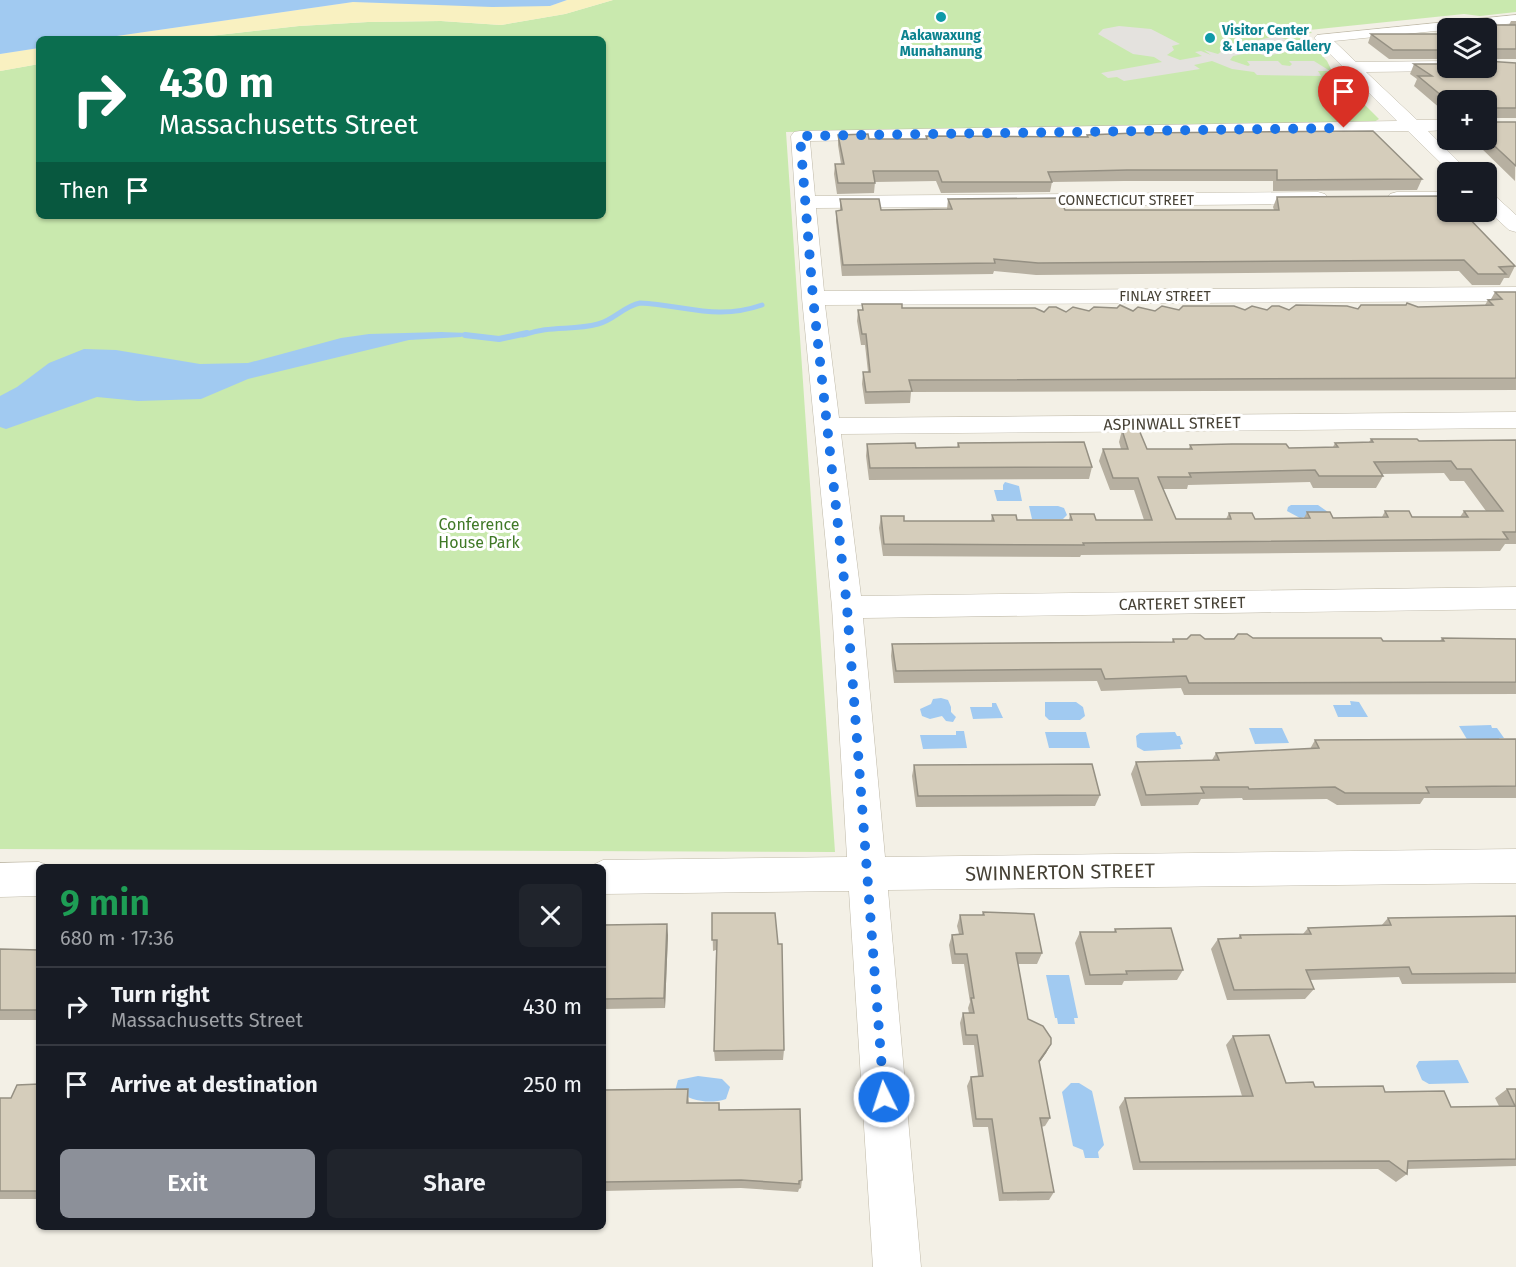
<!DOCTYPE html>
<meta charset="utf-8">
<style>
:root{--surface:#171b24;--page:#20242c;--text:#f1f3f6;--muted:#9ea1a6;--line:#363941;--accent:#8c9099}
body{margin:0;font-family:"Fira Sans",sans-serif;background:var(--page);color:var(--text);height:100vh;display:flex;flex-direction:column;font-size:22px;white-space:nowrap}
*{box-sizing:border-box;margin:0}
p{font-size:20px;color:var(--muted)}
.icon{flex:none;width:33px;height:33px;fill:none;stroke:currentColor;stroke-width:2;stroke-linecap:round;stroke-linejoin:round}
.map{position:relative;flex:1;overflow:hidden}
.panel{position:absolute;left:36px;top:864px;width:570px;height:366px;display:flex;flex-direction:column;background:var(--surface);border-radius:9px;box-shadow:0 2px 4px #0004}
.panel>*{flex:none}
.hud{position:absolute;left:36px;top:36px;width:570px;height:183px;border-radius:9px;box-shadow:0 2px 4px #0004;background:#0b6e4f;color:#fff;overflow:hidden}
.buttons{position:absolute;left:1437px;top:18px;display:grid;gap:12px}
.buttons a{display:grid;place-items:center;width:60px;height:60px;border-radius:9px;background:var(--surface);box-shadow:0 2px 4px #0004;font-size:30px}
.pin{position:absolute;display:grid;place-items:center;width:51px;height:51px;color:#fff;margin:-62px -26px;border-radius:50% 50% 50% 0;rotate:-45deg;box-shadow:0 0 6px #0007}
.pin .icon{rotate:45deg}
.me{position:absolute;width:66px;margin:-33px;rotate:356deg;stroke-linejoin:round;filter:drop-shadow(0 0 4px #0008)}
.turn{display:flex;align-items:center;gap:21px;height:126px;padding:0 24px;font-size:27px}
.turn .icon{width:78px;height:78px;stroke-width:2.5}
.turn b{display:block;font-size:42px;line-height:51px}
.then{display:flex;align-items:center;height:57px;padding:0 24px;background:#0003;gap:12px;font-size:22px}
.round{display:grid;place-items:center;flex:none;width:63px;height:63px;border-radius:9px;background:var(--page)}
.summary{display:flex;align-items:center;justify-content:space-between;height:102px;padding:0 24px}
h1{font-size:36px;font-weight:600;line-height:45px;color:#1e9e55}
.cta{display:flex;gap:12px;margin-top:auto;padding:12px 24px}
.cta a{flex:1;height:69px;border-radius:9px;background:var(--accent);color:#fff;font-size:24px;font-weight:600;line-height:69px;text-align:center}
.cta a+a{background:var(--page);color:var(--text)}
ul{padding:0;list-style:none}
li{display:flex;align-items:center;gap:18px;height:78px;padding:0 24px;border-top:2px solid var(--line)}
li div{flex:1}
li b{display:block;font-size:22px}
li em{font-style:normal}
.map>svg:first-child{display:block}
.green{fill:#c9e9ae}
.sand{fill:#f9f1c1}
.parking{fill:#e4e2de}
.water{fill:#a1caf1}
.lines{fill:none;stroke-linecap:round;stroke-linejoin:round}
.stream-far1{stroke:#a1caf1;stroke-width:5}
.stream{stroke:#a1caf1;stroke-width:6}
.minor-casing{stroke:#bfb9a8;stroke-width:1}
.minor{fill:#fff;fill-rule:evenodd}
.wall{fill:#b7b0a1;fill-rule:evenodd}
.shaded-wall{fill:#959083}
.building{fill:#d5cdbb;stroke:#959083;stroke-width:1.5;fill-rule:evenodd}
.route{stroke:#1a73e8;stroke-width:10;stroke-dasharray:0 18}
.culture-dot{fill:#0f9aa8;stroke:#fff;stroke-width:2}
.labels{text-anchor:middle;stroke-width:6;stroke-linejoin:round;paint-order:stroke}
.far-culture-label{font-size:14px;font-weight:bold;fill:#0d838f;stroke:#fff;text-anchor:start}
.far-street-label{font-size:14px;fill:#464135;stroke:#fff}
.street-label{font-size:16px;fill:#464135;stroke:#fff}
.park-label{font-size:16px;fill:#407927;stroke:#fff}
.near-street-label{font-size:20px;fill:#464135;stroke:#fff}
</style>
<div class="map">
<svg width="1516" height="1267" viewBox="0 0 1516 1267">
<rect width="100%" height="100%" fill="#f3f0e6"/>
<!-- green -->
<path class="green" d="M613,0H1516V12L1480,16L1464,14L1309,30L1312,33L1302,34L1327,61L1333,73L1379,119L1369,125L786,132L835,852L0,849V71L39,64V216H603V39H183L299,26L368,22L441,21L501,25L565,14Z"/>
<!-- sand -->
<path class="sand" d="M567,0H613L565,14L501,25L441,21L368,22L299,26L183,39H96L353,2L550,6Z
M39,48V64L0,71V54Z"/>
<!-- parking -->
<path class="parking" d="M1119,26L1151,29L1180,44L1172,46L1174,50L1167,55L1180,60L1202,56L1195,52L1201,51L1211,55L1204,50L1218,54L1223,50L1236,47L1260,45L1254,41L1277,36L1297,44L1293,45L1301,49L1266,56L1254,52L1233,56L1230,60L1248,66L1250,65L1247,61H1278L1282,65L1290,66L1292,64L1289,61H1314L1330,71H1318L1321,76L1257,75L1254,72L1232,69L1212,61L1194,65L1200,69L1124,81L1117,77L1108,78L1101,73L1162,62L1154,57L1133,54L1098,34L1103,29Z"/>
<!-- water -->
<path class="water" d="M0,0H567L550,6L492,7L353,2L96,39H39V48L0,54Z
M441,332L469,333L461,337L409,340L248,379L201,399L138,401L97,397L6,429L0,427V396L17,387L49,363L84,349L116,350L200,364L248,363L341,338L369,334Z
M1005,482L1019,486L1022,501H997L994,490H1003V485Z
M1291,505H1318L1328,512L1300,518L1287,511L1288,507Z
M1029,506H1058L1064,508L1067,515L1063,519H1032Z
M941,698L948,700L951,707V712L956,717L953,722L946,721L942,716L930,719L922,716L920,709L931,704L933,699Z
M1350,701L1359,702L1368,717H1338L1333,705H1351Z
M1045,702H1076L1083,707L1085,716L1080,720H1049L1045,716Z
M992,703H996L1003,718L973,719L970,707H992Z
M1491,725L1492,728H1497L1504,738H1499L1500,740L1468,741L1459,726Z
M1249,728H1282L1289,743L1255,744Z
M956,731H964L967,748L923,749L920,735H956Z
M1045,732H1086L1090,748H1049Z
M1175,732L1177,736H1180L1183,744L1180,745L1181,749L1144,751L1137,747L1136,736L1140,733Z
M1046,975H1069L1078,1018H1074L1075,1024H1058L1057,1018H1055Z
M1458,1060L1469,1083L1429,1084L1422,1080L1416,1066L1419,1061Z
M698,1076L722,1079L730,1087L726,1099C708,1105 691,1100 675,1091L678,1080Z
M1071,1083H1079L1092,1091L1104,1145L1098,1152L1099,1158H1085L1083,1150L1073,1146L1062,1092Z"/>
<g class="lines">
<!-- stream-far1 -->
<path class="stream-far1" d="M523,335C551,325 572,331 598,324C614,320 624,306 640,303C685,305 716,321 762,305"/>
<!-- stream -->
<path class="stream" d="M465,335L499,339L527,333"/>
<!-- minor casing -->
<g class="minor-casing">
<path id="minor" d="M1516,15V23L1334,41L1356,62L1448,61V68H1455L1448,71L1366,72L1417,120H1448V130L1428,131L1469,172H1450L1408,131L810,141L815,196L1318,192L1325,194L1328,198L1325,202L1318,204L816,208L824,291L1516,287V301L825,305L839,418L1516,412V428L841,434L861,596L1516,587V609L863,618L885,857L1516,849V883L888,890L921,1267H873L849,891L603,894V867H589L603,860L847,857L832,607L802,298L791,136L794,132L800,131L1397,121L1314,38L1317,35Z
M1397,192H1448V204L1390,202L1387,198L1390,194Z
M1486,192L1493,194L1516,215V232L1509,230L1486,209Z
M39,862L52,867H39V896L0,897V863Z"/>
</g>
<!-- minor -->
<use href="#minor" class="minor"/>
</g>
<!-- wall -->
<path class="wall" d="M1511,21H1516V59H1487L1486,60V28H1475L1476,25H1509Z
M1371,34H1448V59H1389L1368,43Z
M1516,63V118H1489V120L1491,122H1516L1515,181L1479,146L1480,144L1475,140H1486V100H1448V115L1414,86L1417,79L1410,74L1414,64Z
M838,135L869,139H926V136L1087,137V135L1422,179L1417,190L1273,191V181H1124L1052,182L1050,192L941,193L936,181L875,182L874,193L837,194L834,174L835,164H841L838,145Z
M1277,197L1448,205L1515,266L1509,278H1504L1500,285H1472L1459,271L1036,275L994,271L993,274L842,276L836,221V211H840V199L881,210L947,209L948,199L1065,210H1274L1273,207Z
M1495,292H1516V390L911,392L910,403L865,404L862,384L863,372H868L865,345H861L857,321L858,310H862V304L902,308L1044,312L1358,309L1485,305L1488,300L1491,299Z
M1122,430L1147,449H1189L1190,445L1289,448L1333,447L1335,443L1369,442L1371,439L1419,441L1516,440V544H1505L1500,551L1081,555L1080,557L883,556L879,528L881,516L904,521H991L992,515L1017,520H1069L1070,514L1096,520H1144L1134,490H1110L1099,461L1103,449H1121L1119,442ZM1444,473L1450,481H1464L1486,511H1464L1460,517H1412L1385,511L1382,517L1333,518L1307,512L1304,518L1255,519L1229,513L1226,519H1176L1163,489H1187L1188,485L1310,482L1313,488H1376L1383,476L1381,474Z
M958,443L1092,467L1089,479L869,480L866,456L867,444L916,448L957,447Z
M1253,638L1383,641H1440L1442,638L1516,639V694L1184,695L1181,688L1101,691L1097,681L894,683L891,656L892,644L1172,642L1173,639Z
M1516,739V798H1424L1420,804L1337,805L1327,799L1243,800L1242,798L1201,799L1198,805L1141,806L1131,774L1136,762L1212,760L1216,753L1310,749L1315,740Z
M914,765L1100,795L1095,806L916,807L912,776Z
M983,912L1042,953L1037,964H1018L1028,1019L1051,1044L1046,1053L1039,1063L1050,1118L1045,1126L1041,1127L1054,1192L1049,1200L999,1201L988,1127H973L967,1086L971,1077L978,1076L974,1045H963L960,1023L963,1013H969L968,1008L970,1002L964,964H952L949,945L952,935L959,934L957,926L960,915H982Z
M712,913L784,1050L783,1060L715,1061L714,1051L716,950L713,951Z
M1516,916V983L1402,984L1399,977L1310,980L1314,989L1305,999L1227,1000L1211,949L1218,939L1238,938L1240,935L1303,934L1308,928L1381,926L1388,918Z
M603,925L668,935L665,1008L603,1009Z
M1115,929L1183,970L1177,980L1124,981L1122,985H1085L1075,943L1080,932H1114Z
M0,949L39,950V1020H0Z
M1233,1036L1286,1083L1315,1087L1385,1092L1451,1107L1499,1106L1495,1098L1507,1089H1516V1166L1407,1169V1174L1396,1182L1378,1169L1133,1170L1119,1107L1125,1098L1242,1096L1226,1045Z
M39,1084V1199H0V1098H11Z
M688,1089L689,1103H719L720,1110L802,1180L801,1188L799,1189L798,1192L741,1188L603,1191V1090Z"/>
<!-- shaded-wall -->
<path class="shaded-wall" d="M667,924L668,935L665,1008L664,998Z
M1051,1044L1046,1053L1034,1070L1039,1061Z"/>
<!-- building -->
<path class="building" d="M1476,25H1516V49H1490L1488,56H1486V28H1480Z
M1371,34H1448V50H1393Z
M1486,61L1516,63V108H1491L1488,110L1489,120L1491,122H1516V166L1486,138V136H1488L1486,135V100H1448V101L1418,76H1432L1414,64H1448V68H1486Z
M1373,131L1422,179L1277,180V170H1127L1048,172L1052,182H942L938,171H873L875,183H838L835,164H844L838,135L868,134L869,139H927L926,136L1088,137L1087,135L1135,133Z
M1438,196L1448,205V212H1463L1515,266L1499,267L1506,274H1478L1464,260L1038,263L994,259L995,263L843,265L836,211L842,210L840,199H879L881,210L952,209L948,199L1060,198L1065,210H1279L1277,197Z
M1495,292H1516V378L909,380L912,391L866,392L863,372H870L866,334H862L858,310H863L862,304H902V308H1035L1044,312L1049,307H1056L1066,312L1073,307L1089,311L1094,307L1117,308L1120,305L1133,311L1138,307L1155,311L1162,306L1179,310L1183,306H1234L1245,310L1252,306L1267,310L1272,306H1279L1289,310L1296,305L1347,306L1358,309L1361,305H1406L1407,303L1418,307L1493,305L1488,300L1502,299Z
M1137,425L1147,449H1192L1190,445L1232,444H1286L1289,448L1338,447L1335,443L1373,442L1371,439H1417L1419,441L1516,440V532H1503L1508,539L1083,543L1084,545L884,544L881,516H904V521H994L992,515H1016L1017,520H1072L1070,514H1094L1096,520H1152L1138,478H1113L1103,449H1128L1122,430ZM1451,461L1457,469H1471L1503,511H1464L1468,517H1412L1409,511H1385L1388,517L1333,518L1330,512H1307L1310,518L1255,519L1252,513H1229L1231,519H1176L1158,477H1191L1189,473L1315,470L1319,476H1383L1374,462Z
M1084,442L1092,467L870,468L867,444L915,443L916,448L959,447L958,443Z
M1238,634H1247L1253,638H1381L1383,641H1444L1442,638L1516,639V682L1189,683L1186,676L1105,679L1101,669L896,671L892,644L1174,642L1173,639H1187L1191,635H1200L1205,639H1234Z
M1516,739V786L1426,787L1429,793H1345L1335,787L1249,789L1248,787H1201L1204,793L1146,795L1136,762L1219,760L1216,753L1319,748L1315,740Z
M1092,764L1100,795L918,796L914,765Z
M983,912L1034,914L1042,953H1016L1028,1019L1043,1026L1051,1038V1044L1039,1061L1050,1118H1040L1054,1192L1003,1193L992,1119H976L971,1077L983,1076L977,1035H966L963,1013H974L971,998H974L967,954H955L952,935L963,934L960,915H984Z
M712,913H775L778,944H782L784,1050L714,1051L717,940H712Z
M1516,916V973L1412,974L1409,967L1306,970L1314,989L1234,990L1218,939L1241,938L1240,935L1311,934L1308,928L1391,925L1388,918Z
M667,924L664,998L603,999V925Z
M1171,928L1183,970L1126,971L1127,974L1090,975L1080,932H1116L1115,929Z
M0,949L39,950V1010H0Z
M1269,1035L1286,1083L1313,1082L1315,1087L1383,1086L1385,1092L1444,1091L1451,1107L1515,1106L1507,1089H1516V1159L1408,1161L1407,1174L1389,1161L1140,1162L1125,1098L1253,1096L1233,1036Z
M39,1084V1191H0V1098H11L17,1085Z
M688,1089L687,1103H719V1110L800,1109L802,1180L799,1181V1184L741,1180L603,1182V1090Z"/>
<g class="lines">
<!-- route -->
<path class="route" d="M884,1097L847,607L813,298L800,136L1344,128"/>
</g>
<!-- markers -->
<g class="culture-dot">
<circle cx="941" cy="17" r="6"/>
<circle cx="1210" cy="38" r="6"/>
</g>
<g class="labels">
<!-- far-culture labels -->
<g class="far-culture-label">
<text x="1222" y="35">Visitor Center<tspan x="1222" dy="16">&amp; Lenape Gallery</tspan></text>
<text x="941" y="40" text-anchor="middle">Aakawaxung<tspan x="941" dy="16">Munahanung</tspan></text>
</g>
<!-- far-street labels -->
<g class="far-street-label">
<text x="1126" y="205">CONNECTICUT STREET</text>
<text x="1165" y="301">FINLAY STREET</text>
</g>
<!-- street labels -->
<g class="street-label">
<text transform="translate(1172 423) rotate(-1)" y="6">ASPINWALL STREET</text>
<text transform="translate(1182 603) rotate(-1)" y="6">CARTERET STREET</text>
</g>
<!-- park labels -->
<g class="park-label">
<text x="479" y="530">Conference<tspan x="479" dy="18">House Park</tspan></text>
</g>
<!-- near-street labels -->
<g class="near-street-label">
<text transform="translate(1060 872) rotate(-1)" y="7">SWINNERTON STREET</text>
</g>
</g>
</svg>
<div class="buttons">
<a><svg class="icon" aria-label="layers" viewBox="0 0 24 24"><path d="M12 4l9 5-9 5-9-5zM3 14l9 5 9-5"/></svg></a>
<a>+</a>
<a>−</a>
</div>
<div class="pin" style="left:1344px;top:128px;background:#d93025"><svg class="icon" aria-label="arrive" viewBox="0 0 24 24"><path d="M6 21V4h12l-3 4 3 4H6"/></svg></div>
<svg class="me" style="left:884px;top:1097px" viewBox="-20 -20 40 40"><circle r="17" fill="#1a73e8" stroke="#fff" stroke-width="3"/><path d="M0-11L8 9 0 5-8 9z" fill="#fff"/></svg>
<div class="hud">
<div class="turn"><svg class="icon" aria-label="right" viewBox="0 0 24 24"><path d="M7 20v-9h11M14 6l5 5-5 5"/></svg><div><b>430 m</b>Massachusetts Street</div></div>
<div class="then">Then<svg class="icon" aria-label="arrive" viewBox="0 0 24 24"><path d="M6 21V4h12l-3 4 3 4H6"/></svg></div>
</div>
<section class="panel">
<div class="summary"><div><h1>9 min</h1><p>680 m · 17:36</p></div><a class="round"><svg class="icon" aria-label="close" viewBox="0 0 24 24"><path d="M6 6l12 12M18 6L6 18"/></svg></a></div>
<ul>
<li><svg class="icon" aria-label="right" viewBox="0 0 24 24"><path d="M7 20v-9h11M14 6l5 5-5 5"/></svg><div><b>Turn right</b><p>Massachusetts Street</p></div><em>430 m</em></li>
<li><svg class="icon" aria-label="arrive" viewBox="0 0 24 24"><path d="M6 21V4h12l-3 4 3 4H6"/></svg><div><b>Arrive at destination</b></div><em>250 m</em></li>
</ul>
<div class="cta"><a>Exit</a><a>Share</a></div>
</section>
</div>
